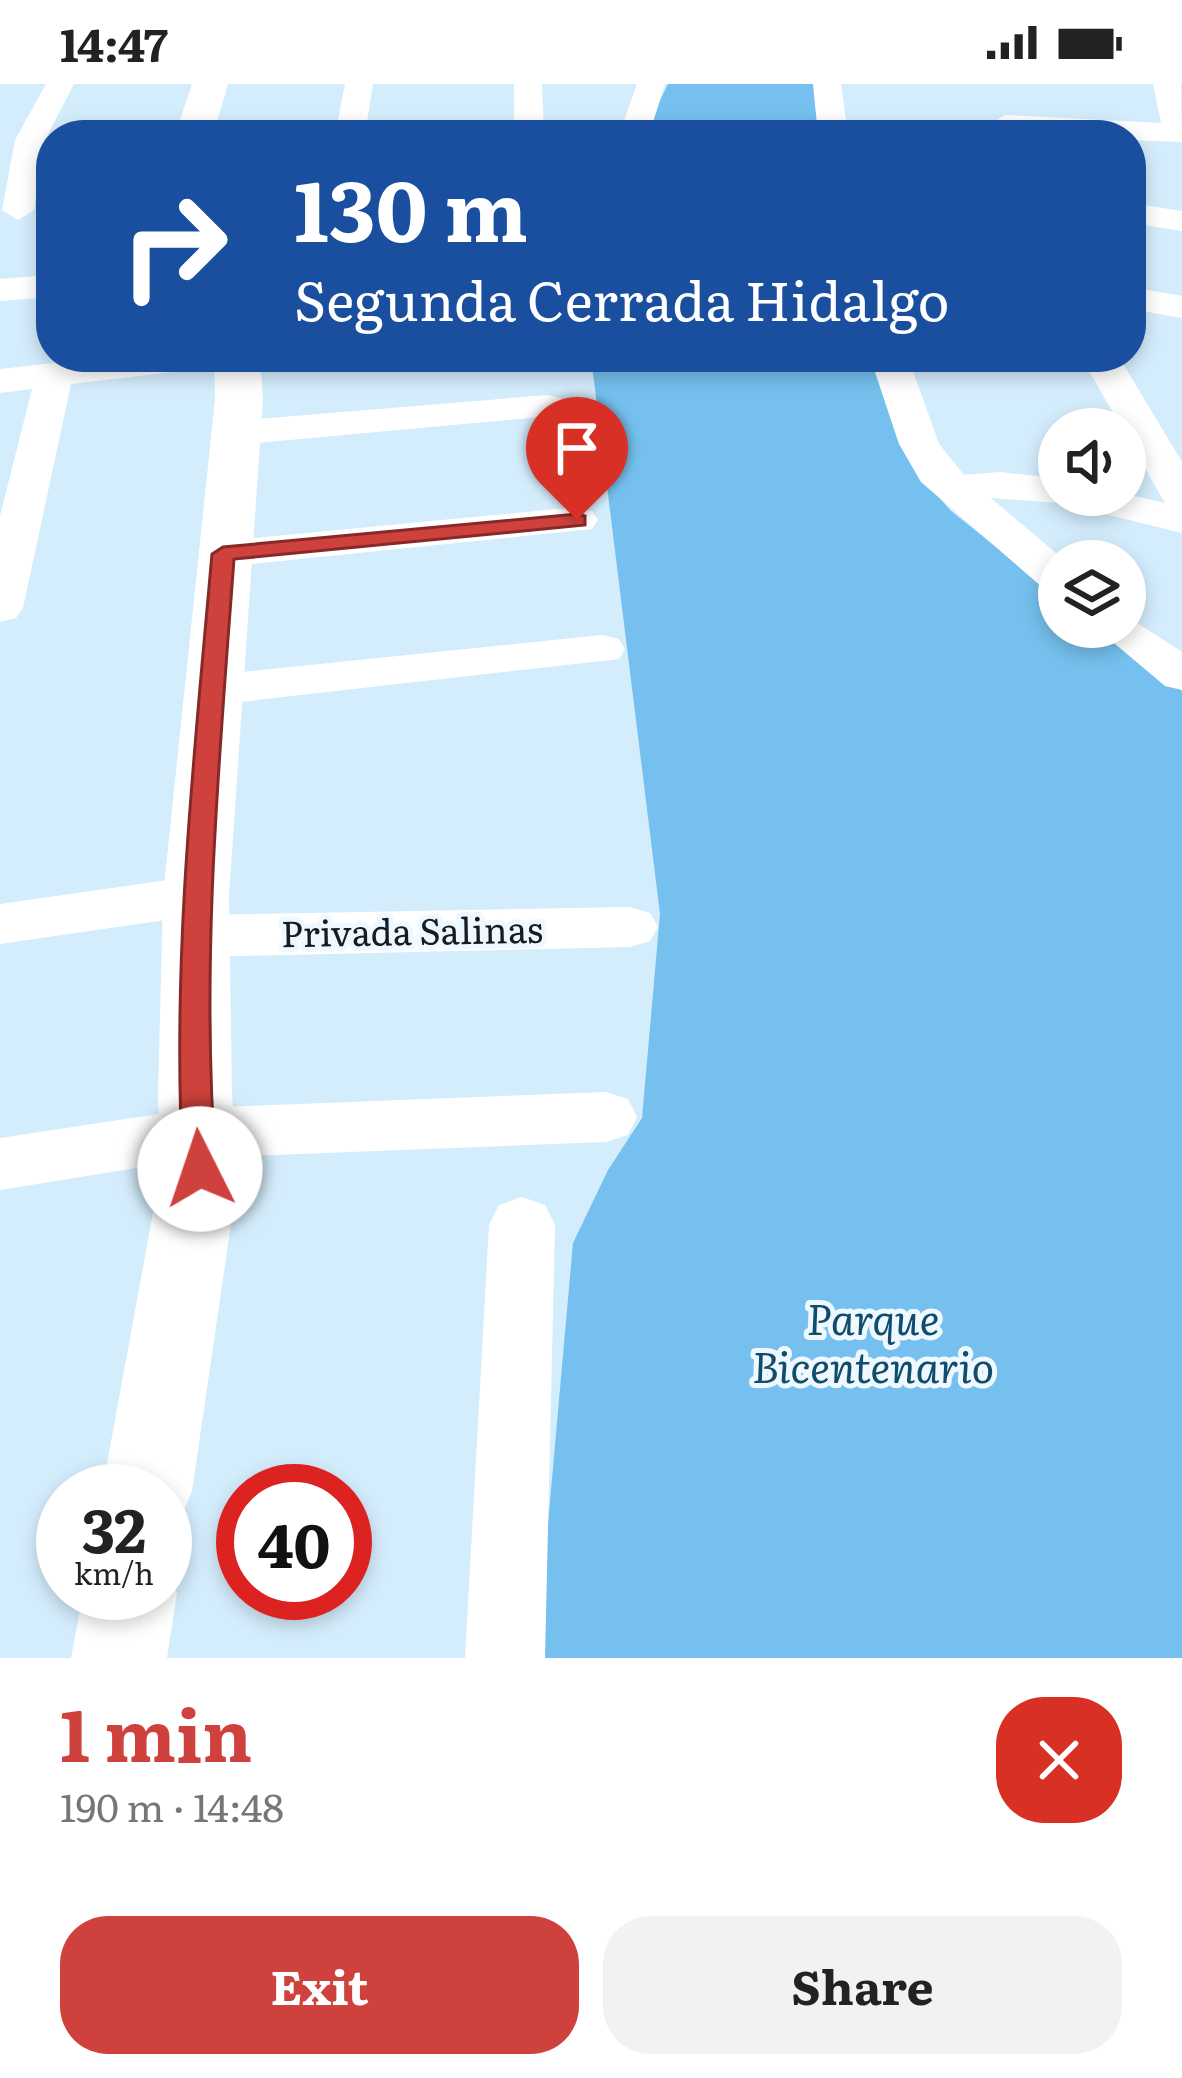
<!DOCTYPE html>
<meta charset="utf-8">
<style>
:root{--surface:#fff;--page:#f2f2f2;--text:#222;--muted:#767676;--accent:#cf413c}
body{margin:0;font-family:Literata,serif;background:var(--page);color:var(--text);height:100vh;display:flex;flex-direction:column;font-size:45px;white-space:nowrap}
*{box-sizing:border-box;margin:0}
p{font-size:39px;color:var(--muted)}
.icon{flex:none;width:66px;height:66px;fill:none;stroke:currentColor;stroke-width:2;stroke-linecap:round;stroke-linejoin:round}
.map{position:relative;height:1574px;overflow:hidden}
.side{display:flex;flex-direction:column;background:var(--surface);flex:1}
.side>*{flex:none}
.banner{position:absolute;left:36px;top:36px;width:1110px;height:252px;border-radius:48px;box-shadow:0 6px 18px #0003;background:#1a4fa0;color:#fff;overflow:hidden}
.tools{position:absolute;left:1038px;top:324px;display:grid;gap:24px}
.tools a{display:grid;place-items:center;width:108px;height:108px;border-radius:50%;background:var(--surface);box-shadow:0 6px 18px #0003;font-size:60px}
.speed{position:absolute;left:36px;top:1380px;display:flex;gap:24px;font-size:60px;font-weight:700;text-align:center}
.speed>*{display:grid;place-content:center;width:156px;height:156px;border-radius:50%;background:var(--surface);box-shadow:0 6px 18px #0003;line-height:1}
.speed small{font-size:30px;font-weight:400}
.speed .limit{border:18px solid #d22;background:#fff;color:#111}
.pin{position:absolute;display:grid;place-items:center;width:102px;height:102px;color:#fff;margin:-123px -51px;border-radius:50% 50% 50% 0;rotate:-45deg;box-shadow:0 0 12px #0007}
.pin .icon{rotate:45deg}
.me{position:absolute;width:132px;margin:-66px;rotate:356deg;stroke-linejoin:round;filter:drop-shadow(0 0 9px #0008)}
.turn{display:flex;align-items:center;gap:42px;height:252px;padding:0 60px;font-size:54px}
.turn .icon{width:156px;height:156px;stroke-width:2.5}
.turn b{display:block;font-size:84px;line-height:102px}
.round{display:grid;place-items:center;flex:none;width:126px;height:126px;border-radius:48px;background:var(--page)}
.headline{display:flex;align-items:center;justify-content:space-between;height:204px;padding:0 60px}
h1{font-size:72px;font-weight:700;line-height:90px;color:var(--accent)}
.button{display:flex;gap:24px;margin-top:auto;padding:24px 60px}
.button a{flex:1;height:138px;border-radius:48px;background:var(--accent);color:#fff;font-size:48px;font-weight:700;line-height:138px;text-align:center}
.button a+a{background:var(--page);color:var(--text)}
.status{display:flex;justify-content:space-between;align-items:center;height:84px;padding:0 60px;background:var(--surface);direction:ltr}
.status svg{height:33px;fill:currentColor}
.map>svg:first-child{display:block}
.forest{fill:#75c0ee}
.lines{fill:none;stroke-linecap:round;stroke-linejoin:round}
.street{fill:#fff;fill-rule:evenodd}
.secondary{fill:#fff;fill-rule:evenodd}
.route{fill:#cf413c;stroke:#872a27;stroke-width:3}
.labels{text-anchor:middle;stroke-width:10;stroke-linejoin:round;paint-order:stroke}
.street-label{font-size:36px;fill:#141d23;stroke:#eef8fe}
.near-park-label{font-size:42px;font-style:italic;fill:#104c6b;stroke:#eef8fe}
</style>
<div class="status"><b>14:47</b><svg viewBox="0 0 49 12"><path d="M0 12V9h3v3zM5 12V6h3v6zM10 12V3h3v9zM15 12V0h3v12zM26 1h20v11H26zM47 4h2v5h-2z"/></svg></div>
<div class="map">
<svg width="1182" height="1574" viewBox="0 0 1182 1574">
<rect width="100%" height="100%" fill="#d4edfd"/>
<!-- forest -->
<path class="forest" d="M668,0H815L822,51H643Z
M591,273H873L916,387L951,427L1059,513V543H1098L1182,607V1574H536L573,1159L608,1086L642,1034L660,830Z"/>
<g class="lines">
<!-- street -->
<path class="street" d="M46,0H74L45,56L34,126L18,136L2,126L15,56Z
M345,0H373L365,51H335Z
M514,0H542L544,51H514Z
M637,0H665L649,51H619Z
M813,0H841L848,51H818Z
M1153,0H1181L1182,58L1131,56V51L1005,49L990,40L1005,31L1161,39Z
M1131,119L1182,127V147L1131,139Z
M51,191V213L0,217V195Z
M1131,203L1182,212V234L1131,225Z
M108,273H225L219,281L206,284L71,300L23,524L16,534L0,538V432L32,305L0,309V285Z
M870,273H908L939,360L964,391L999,388L1059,394V411L1125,410L1165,419L1081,273H1119L1182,378V449L1060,419L991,414L1065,477H1059V508L1043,504L921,398L899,360Z
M548,311L562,315L568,323L562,331L234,361L220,357L214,349L220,341L234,337Z
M577,423L592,427L598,436L592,445L223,483L207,479L201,470L207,461L223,457Z
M1125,531L1182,568V606L1165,602L1095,543H1125Z
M602,551L619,555L625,565L619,575L213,621L196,617L189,606L196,595L213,591Z
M196,792L215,798L223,812L215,826L197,831L630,823L650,829L658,843L650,857L630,863L195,873L175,867L167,852L175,837L193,832L0,860V820Z
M606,1008L628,1015L637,1033L628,1051L606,1058L198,1074L0,1106V1054L198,1024Z
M522,1113L545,1121L555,1141L545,1574H465L489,1141L499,1121Z"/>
<!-- secondary -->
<path class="secondary" d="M192,0H228L213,51H175Z
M214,273H260L263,315L229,812L232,1012L239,1085L192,1407L179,1438L165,1443V1407H102L161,1085L158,1012L163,812L215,315Z
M165,1480L177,1509L167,1574H71L83,1509H165Z"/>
</g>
<!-- route -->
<path class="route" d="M577,430L585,432V441L234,475C219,678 200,881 216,1085L211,1094L200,1098L188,1094L183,1085C171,879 194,674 212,470L223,463Z"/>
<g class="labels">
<!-- street labels -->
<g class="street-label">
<text transform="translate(412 848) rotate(-1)" y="13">Privada Salinas</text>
</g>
<!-- near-park labels -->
<g class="near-park-label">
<text x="873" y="1251">Parque<tspan x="873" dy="48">Bicentenario</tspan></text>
</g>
</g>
</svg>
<div class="tools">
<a><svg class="icon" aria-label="sound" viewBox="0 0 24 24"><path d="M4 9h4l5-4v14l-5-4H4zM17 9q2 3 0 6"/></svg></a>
<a><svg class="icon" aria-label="layers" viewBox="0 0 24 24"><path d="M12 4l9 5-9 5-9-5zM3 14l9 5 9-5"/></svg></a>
</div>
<div class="speed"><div>32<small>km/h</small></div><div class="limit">40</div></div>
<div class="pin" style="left:577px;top:436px;background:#d93025"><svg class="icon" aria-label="arrive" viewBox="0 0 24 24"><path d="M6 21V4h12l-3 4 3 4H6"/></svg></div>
<svg class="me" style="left:200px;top:1085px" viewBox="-20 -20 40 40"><circle r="19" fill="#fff"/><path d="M0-13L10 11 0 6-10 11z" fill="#cf413c"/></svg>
<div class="banner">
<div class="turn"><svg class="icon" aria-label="right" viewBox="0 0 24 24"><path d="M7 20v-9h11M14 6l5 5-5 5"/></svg><div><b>130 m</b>Segunda Cerrada Hidalgo</div></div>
</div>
</div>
<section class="side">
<div class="headline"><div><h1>1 min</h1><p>190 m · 14:48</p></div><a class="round" style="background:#d93025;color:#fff"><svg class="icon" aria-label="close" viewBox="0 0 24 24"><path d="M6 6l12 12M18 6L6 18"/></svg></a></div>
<div class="button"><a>Exit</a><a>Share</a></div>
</section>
